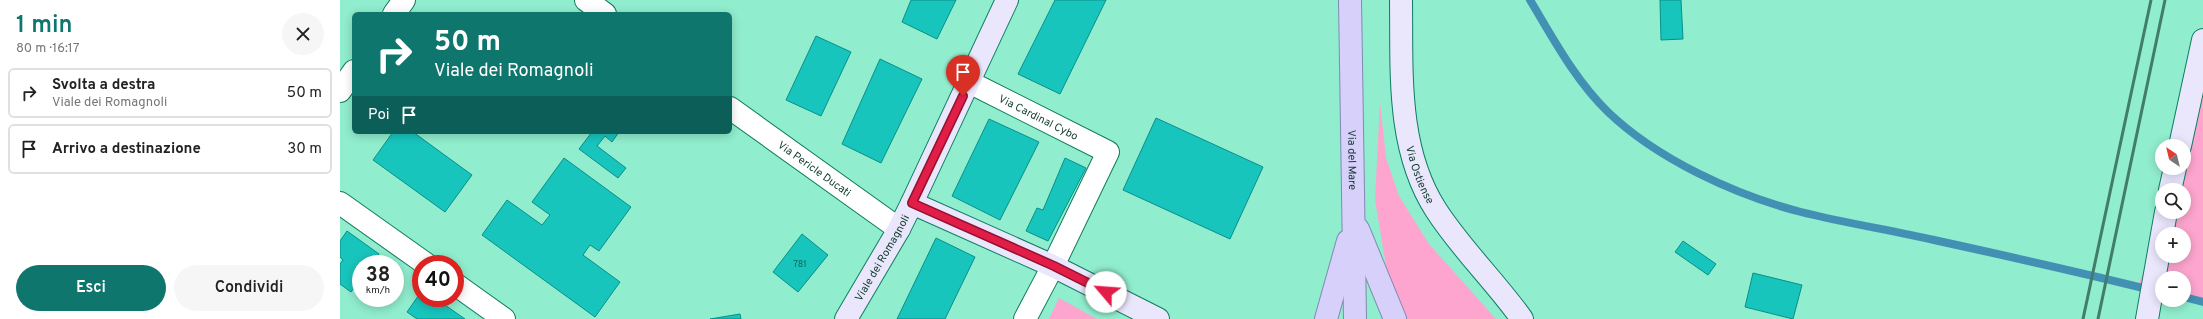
<!DOCTYPE html>
<html lang="it">
<meta charset="utf-8">
<style>
:root{--surface:#fff;--page:#f6f6f6;--text:#222;--muted:#767676;--line:#e0e0e0;--accent:#0f766e}
body{margin:0;font-family:Overpass,sans-serif;background:var(--page);color:var(--text);height:100vh;display:flex;flex-direction:column;font-size:15px;white-space:nowrap}
*{box-sizing:border-box;margin:0}
p{font-size:13px;color:var(--muted)}
.icon{flex:none;width:22px;height:22px;fill:none;stroke:currentColor;stroke-width:2;stroke-linecap:round;stroke-linejoin:round}
.map{position:relative;flex:1;overflow:hidden}
.details{display:flex;flex-direction:column;background:var(--surface);width:340px}
.details>*{flex:none}
.hud{position:absolute;left:12px;top:12px;width:380px;height:122px;border-radius:6px;box-shadow:0 2px 10px #0003;background:#0f766e;color:#fff;overflow:hidden}
.needle{width:26px;rotate:325deg}
.buttons{position:absolute;left:1815px;top:139px;display:grid;gap:8px}
.buttons a{display:grid;place-items:center;width:36px;height:36px;border-radius:50%;background:var(--surface);box-shadow:0 2px 10px #0003;font-size:20px}
.speed{position:absolute;left:12px;top:255px;display:flex;gap:8px;font-size:20px;font-weight:700;text-align:center}
.speed>*{display:grid;place-content:center;width:52px;height:52px;border-radius:50%;background:var(--surface);box-shadow:0 2px 10px #0003;line-height:1}
.speed small{font-size:10px;font-weight:400}
.speed .limit{border:6px solid #d22;background:#fff;color:#111}
.pin{position:absolute;display:grid;place-items:center;width:34px;height:34px;color:#fff;margin:-41px -17px;border-radius:50% 50% 50% 0;rotate:-45deg;box-shadow:0 0 4px #0007}
.pin .icon{rotate:45deg}
.me{position:absolute;width:44px;margin:-22px;rotate:297deg;stroke-linejoin:round;filter:drop-shadow(0 0 3px #0008)}
.turn{display:flex;align-items:center;gap:14px;height:84px;padding:0 16px;font-size:18px}
.turn .icon{width:52px;height:52px;stroke-width:2.5}
.turn b{display:block;font-size:28px;line-height:34px}
.then{display:flex;align-items:center;height:38px;padding:0 16px;background:#0003;gap:8px;font-size:15px}
.round{display:grid;place-items:center;flex:none;width:42px;height:42px;border-radius:21px;background:var(--page)}
.head{display:flex;align-items:center;justify-content:space-between;height:68px;padding:0 16px}
h1{font-size:24px;font-weight:600;line-height:30px;color:var(--accent)}
.primary-button{display:flex;gap:8px;margin-top:auto;padding:8px 16px}
.primary-button a{flex:1;height:46px;border-radius:24px;background:var(--accent);color:#fff;font-size:16px;font-weight:600;line-height:46px;text-align:center}
.primary-button a+a{background:var(--page);color:var(--text)}
ul{padding:0;list-style:none}
li{display:flex;align-items:center;gap:12px;height:50px;margin:0 8px 6px;padding:0 8px;border:2px solid var(--line);border-radius:6px}
li div{flex:1}
li b{display:block;font-size:15px}
li em{font-style:normal}
main{display:flex;flex:1;min-height:0}
.map>svg:first-child{display:block}
.green{fill:#fda5ce;fill-rule:evenodd}
.lines{fill:none;stroke-linecap:round;stroke-linejoin:round}
.stream{stroke:#4291b5;stroke-width:8}
.building{fill:#18c5bd;stroke:#098f8a}
.street-casing{stroke:#0e7c61;stroke-width:24}
.secondary-casing{stroke:#0e7c61;stroke-width:24}
.primary-casing{stroke:#8189b4;stroke-width:24}
.street{stroke:#fff;stroke-width:22}
.secondary{stroke:#eae7fd;stroke-width:22}
.primary{stroke:#d6d0fb;stroke-width:22}
.rail{stroke:#427d6a;stroke-width:3}
.route-casing{stroke:#92132f;stroke-width:10}
.route{stroke:#e11d48;stroke-width:7}
.labels{text-anchor:middle;stroke-width:3;stroke-linejoin:round;paint-order:stroke}
.number-label{font-size:9px;fill:#186156}
.street-label{font-size:11px;fill:#184034;stroke:#e5fff5}
</style>
<main>
<section class="details">
<div class="head"><div><h1>1 min</h1><p>80 m · 16:17</p></div><a class="round"><svg class="icon" aria-label="close" viewBox="0 0 24 24"><path d="M6 6l12 12M18 6L6 18"/></svg></a></div>
<ul>
<li><svg class="icon" aria-label="right" viewBox="0 0 24 24"><path d="M7 20v-9h11M14 6l5 5-5 5"/></svg><div><b>Svolta a destra</b><p>Viale dei Romagnoli</p></div><em>50 m</em></li>
<li><svg class="icon" aria-label="arrive" viewBox="0 0 24 24"><path d="M6 21V4h12l-3 4 3 4H6"/></svg><div><b>Arrivo a destinazione</b></div><em>30 m</em></li>
</ul>
<div class="primary-button"><a>Esci</a><a>Condividi</a></div>
</section>
<div class="map">
<svg width="1863" height="319" viewBox="0 0 1863 319">
<rect width="100%" height="100%" fill="#90edcd"/>
<!-- green -->
<path class="green" d="M1863,40V302L1844,297V278H1822V292L1797,286L1819,241L1826,212H1844V190H1830L1844,168V146ZM1822,234H1844V256H1822Z
M1040,102L1046,158L1059,196L1089,244L1156,319H1065L1048,278L1035,200Z
M719,298L757,319H709Z"/>
<g class="lines">
<!-- stream -->
<path class="stream" d="M1190,0C1213,38 1235,80 1268,112C1317,159 1395,195 1461,212C1505,223 1550,230 1594,240C1667,256 1739,272 1811,290
M1844,297L1863,302"/>
</g>
<!-- building -->
<path class="building" d="M571,0H616L597,39L562,22Z
M715,0H766L720,94L678,74Z
M1320,0H1341L1343,39L1321,40Z
M476,36L511,52L481,116L446,100Z
M540,59L582,79L541,163L502,144Z
M816,118L923,167L890,239L783,190Z
M649,119L699,142L660,220L612,196Z
M53,132H73L132,175L105,212L33,160Z
M252,132H279L272,142L265,136L257,146L286,168L278,178L239,149Z
M224,158L291,207L259,251L250,245L243,255L280,282L255,317L142,235L167,200L202,225L210,215L192,202Z
M725,158L746,168L708,241L686,231L697,208L703,210Z
M7,231L39,254L32,264H21V279L11,292L0,284V264L3,260L0,257V241Z
M462,234L488,255L458,292L433,272Z
M596,238L635,257L605,319H557Z
M1343,241L1376,264L1368,275L1335,252Z
M1413,273L1462,285L1453,319L1405,307Z
M81,292V298H95L125,319H77L67,312Z
M400,314L401,319H370Z"/>
<g class="lines">
<!-- street casing -->
<g class="street-casing">
<g id="street">
<path d="M246,0L265,14"/>
<path d="M54,14L64,0"/>
<path id="s1" d="M629,82L768,152L713,266L685,319"/>
<path d="M0,91L14,71"/>
<path id="s2" d="M390,108L559,229"/>
<path d="M0,203L86,264"/>
<path d="M115,284L164,319"/>
</g>
</g>
<!-- secondary casing -->
<g class="secondary-casing">
<g id="secondary">
<path id="s3" d="M1061,0C1062,70 1056,148 1096,210C1121,249 1155,281 1182,319"/>
<path d="M1840,146L1863,40"/>
<path d="M1830,190L1835,168"/>
<path d="M572,203L713,266L818,319"/>
<path id="s4" d="M506,319L559,229L572,203L667,0"/>
<path d="M1807,319L1826,212"/>
</g>
</g>
<!-- primary casing -->
<g class="primary-casing">
<g id="primary">
<path id="s5" d="M1010,0L1015,319"/>
<path d="M1018,229L1055,319"/>
<path d="M986,319L1008,241"/>
</g>
</g>
<!-- street -->
<use href="#street" class="street"/>
<!-- secondary -->
<use href="#secondary" class="secondary"/>
<!-- primary -->
<use href="#primary" class="primary"/>
<!-- rail -->
<path class="rail" d="M1743,319L1811,0
M1758,319L1825,0"/>
</g>
<g class="lines">
<!-- route casing -->
<g class="route-casing">
<path id="route" d="M623,96L572,203L714,266L766,292"/>
</g>
<!-- route -->
<use href="#route" class="route"/>
</g>
<g class="labels">
<!-- number labels -->
<g class="number-label">
<text x="460" y="267">781</text>
</g>
<!-- street labels -->
<g class="street-label">
<text dy="4" stroke="none"><textPath href="#s1" startOffset="78">Via Cardinal Cybo</textPath></text>
<text dy="4" stroke="none"><textPath href="#s5" startOffset="160">Via del Mare</textPath></text>
<text dy="4" stroke="none"><textPath href="#s2" startOffset="104">Via Pericle Ducati</textPath></text>
<text dy="4" stroke="none"><textPath href="#s3" startOffset="177">Via Ostiense</textPath></text>
<text dy="4" stroke="none"><textPath href="#s4" startOffset="71">Viale dei Romagnoli</textPath></text>
</g>
</g>
</svg>
<div class="buttons">
<a><svg class="needle" viewBox="-14 -14 28 28"><path d="M0-13l5 13h-10z" fill="#e53935"/><path d="M0 13l5-13h-10z" fill="#767676"/></svg></a>
<a><svg class="icon" aria-label="search" viewBox="0 0 24 24"><circle cx="10" cy="10" r="6"/><path d="M15 15l6 6"/></svg></a>
<a>+</a>
<a>−</a>
</div>
<div class="speed"><div>38<small>km/h</small></div><div class="limit">40</div></div>
<div class="pin" style="left:623px;top:96px;background:#d93025"><svg class="icon" aria-label="arrive" viewBox="0 0 24 24"><path d="M6 21V4h12l-3 4 3 4H6"/></svg></div>
<svg class="me" style="left:766px;top:292px" viewBox="-20 -20 40 40"><circle r="19" fill="#fff"/><path d="M0-13L10 11 0 6-10 11z" fill="#e11d48"/></svg>
<div class="hud">
<div class="turn"><svg class="icon" aria-label="right" viewBox="0 0 24 24"><path d="M7 20v-9h11M14 6l5 5-5 5"/></svg><div><b>50 m</b>Viale dei Romagnoli</div></div>
<div class="then">Poi<svg class="icon" aria-label="arrive" viewBox="0 0 24 24"><path d="M6 21V4h12l-3 4 3 4H6"/></svg></div>
</div>
</div>
</main>
